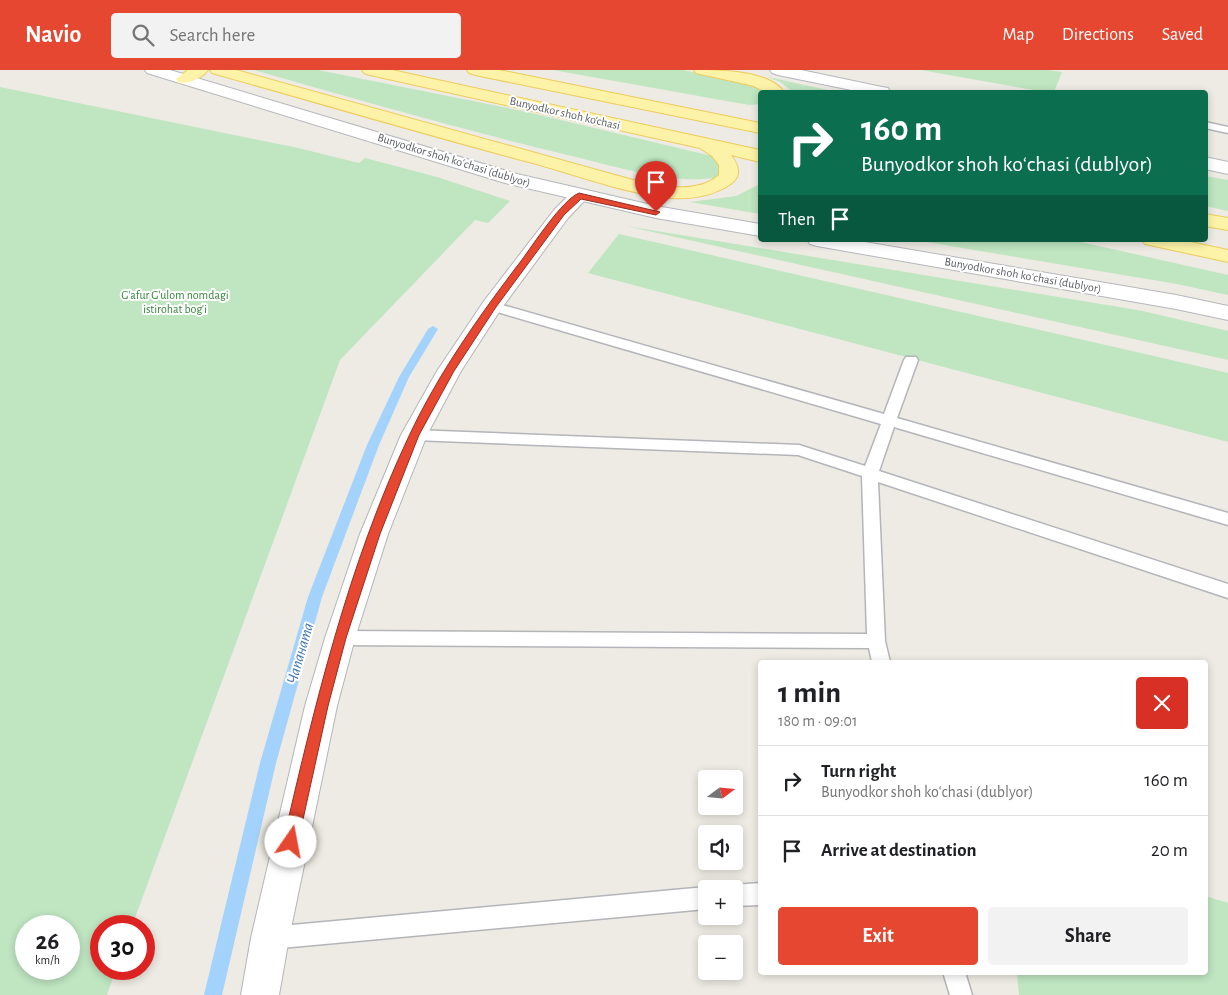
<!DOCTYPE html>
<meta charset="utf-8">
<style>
:root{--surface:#fff;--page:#f2f2f2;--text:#202124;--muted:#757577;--line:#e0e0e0;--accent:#e54731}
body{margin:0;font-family:"Alegreya Sans",sans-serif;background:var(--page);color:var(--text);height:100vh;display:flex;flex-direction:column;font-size:19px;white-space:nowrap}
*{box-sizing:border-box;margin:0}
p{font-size:16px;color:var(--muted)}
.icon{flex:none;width:28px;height:28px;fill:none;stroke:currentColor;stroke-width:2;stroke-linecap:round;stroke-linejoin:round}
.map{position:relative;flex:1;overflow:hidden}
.sheet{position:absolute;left:758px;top:590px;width:450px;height:315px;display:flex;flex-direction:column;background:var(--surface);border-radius:5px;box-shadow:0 2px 8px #0003}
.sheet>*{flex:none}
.guide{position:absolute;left:758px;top:20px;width:450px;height:152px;border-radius:5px;box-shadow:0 2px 8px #0003;background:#0b6e4f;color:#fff;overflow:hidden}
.needle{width:32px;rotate:74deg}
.tools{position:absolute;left:698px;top:700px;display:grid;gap:10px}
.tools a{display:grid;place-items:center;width:45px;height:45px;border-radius:5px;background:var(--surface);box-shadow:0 2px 8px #0003;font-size:25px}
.speed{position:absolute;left:15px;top:845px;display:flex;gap:10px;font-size:25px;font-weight:700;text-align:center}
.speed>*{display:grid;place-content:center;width:65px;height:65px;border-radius:50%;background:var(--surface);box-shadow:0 2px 8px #0003;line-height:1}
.speed small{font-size:12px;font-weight:400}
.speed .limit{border:8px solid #d22;background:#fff;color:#111}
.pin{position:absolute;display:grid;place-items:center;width:42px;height:42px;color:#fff;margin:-51px -21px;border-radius:50% 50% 50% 0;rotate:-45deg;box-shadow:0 0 5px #0007}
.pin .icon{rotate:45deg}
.me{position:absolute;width:55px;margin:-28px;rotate:12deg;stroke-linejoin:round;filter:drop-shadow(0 0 4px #0008)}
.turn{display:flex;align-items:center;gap:18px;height:105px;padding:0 20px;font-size:22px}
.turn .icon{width:65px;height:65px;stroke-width:2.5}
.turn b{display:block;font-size:35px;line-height:42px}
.then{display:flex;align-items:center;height:48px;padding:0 20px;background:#0003;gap:10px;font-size:19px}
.round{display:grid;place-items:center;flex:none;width:52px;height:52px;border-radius:5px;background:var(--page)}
.head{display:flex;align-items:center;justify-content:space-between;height:85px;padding:0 20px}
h1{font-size:30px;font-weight:700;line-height:38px}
.cta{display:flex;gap:10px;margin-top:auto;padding:10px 20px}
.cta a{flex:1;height:58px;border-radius:5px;background:var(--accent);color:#fff;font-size:20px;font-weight:700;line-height:58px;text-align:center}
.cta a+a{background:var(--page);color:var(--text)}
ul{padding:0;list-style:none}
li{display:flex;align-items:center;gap:15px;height:70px;padding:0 20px;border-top:1px solid var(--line)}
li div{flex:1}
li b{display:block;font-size:19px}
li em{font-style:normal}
header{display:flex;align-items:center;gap:30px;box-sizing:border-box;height:70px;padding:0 25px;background:var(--accent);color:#fff}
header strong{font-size:24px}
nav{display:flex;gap:28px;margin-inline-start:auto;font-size:18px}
.search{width:350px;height:45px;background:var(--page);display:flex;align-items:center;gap:12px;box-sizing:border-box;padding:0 18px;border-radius:5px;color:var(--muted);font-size:19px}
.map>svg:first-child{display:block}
.green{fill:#bfe5c1;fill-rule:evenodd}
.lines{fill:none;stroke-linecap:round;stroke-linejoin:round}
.stream{fill:#a3d2fd;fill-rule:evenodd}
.lane-casing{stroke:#b3b5ba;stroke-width:3}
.street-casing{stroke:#b3b5ba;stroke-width:2}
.secondary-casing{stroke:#b4b7bd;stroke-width:2}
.primary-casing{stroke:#eecc5b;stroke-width:2}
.lane{fill:#fff;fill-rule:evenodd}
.street{fill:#fff;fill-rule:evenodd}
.secondary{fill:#fff;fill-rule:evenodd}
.primary{fill:#fdf3a8;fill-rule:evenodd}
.route{fill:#e54731;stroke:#952e20}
.labels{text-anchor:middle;stroke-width:4;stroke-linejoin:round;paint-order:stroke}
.far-street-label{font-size:12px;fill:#5b5e63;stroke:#fff}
.far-park-label{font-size:12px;fill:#37863e;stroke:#fff}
.water-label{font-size:16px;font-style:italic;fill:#4377b7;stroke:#fff}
</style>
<header>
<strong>Navio</strong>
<div class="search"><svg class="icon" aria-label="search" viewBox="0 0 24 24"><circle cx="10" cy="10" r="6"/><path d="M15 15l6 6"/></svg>Search here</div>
<nav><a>Map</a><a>Directions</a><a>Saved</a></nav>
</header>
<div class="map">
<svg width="1228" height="925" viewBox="0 0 1228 925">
<rect width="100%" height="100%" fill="#edebe3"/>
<!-- green -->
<path class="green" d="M254,0H318L527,42L716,87L725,95L718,107C682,116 616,97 580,88C470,62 362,31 254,0Z
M553,0H683L763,17L770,22H760V34L749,35Z
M921,0H1048L1062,2L1054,22H1044Z
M768,7L837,22H793L780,12Z
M0,17L298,78L359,93L365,88L437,107L510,131L488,153L475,150L340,290L132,856H101V899H116L107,925H0ZM69,856V899H26V856Z
M1205,106L1228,110V141L1205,136Z
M760,114V144L690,132L736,126Z
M626,156L1143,241L1228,261V290Z
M619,164L1228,303V372L588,203Z
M915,170H1072L1228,205V225L1177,214Z
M1205,826L1228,833V925H1019L1017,903L1205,902Z"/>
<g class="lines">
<!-- stream -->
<path class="stream" d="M433,256L438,259L409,307L379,375L322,527L276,693L222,925H204L260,693L308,527L367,375L399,307L428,259Z"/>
<!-- lane casing -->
<g class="lane-casing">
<path id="lane" d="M1205,52L1228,57V63L1205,58Z
M492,232L884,344L904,290L906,287H916L918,290L897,348L1228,443V455L894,357L879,401L1228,514V528L878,412L885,571L890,592H872L869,578L340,575L334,573L331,568L334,563L340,561L867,564L862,406L798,385L414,370L409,369L407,365L409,361L414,360L799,375L865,396L881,354L487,239L485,236L487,233Z
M760,813V835L734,836V819H726L734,815Z
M706,817L709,819H706V839L270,879L262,876L259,868L262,860L270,857Z
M943,902H965L972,925H950Z"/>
</g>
<!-- street casing -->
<g class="street-casing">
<path id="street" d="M579,120L586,122L589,126L568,148L501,239L461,301L427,365L388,464L355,568L337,636L289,868L279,925H241L251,868L305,636L325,568L360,464L401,365L437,301L484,231L554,140L572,122Z"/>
</g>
<!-- secondary casing -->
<g class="secondary-casing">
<path id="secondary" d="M145,0H170L517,104L656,136L760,154V166L656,148L505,113L147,3Z
M770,0H801L882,17L888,18L890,22H861L778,5L772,3Z
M1205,87L1228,92V104L1205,99Z
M807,170H853L1176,225L1228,236V250L1176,239L817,176L810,174Z"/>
</g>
<!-- primary casing -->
<g class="primary-casing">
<path id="primary" d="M188,0H208C202,8 188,15 178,12L176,9Z
M210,0H236L633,110C659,116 696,125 719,105V95L712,86L700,78L370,5L364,3L362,0H392L760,80V92L731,85C741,99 742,109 724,118C706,128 682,130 662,127C618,121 576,105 533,93C426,65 319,33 212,3Z
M467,0H499L760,53V63L475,5L469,3Z
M694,0C718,0 769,0 784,22H765L754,16L696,3Z
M1205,144L1228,148V160L1205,156Z
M1142,170H1181L1228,180V192L1145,174Z"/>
</g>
<!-- lane -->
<use href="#lane" class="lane"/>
<!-- street -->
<use href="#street" class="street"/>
<!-- secondary -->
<use href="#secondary" class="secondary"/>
<!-- primary -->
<use href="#primary" class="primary"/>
</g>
<!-- route -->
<path class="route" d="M579,123L660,142L656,145L581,129L564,145L496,237L454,301L419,365L380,464L346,568L328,636L298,772L296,777L291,779L286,777L283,772C315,634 348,495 409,366C438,304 479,246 521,191C533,175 562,130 579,123Z"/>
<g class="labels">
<!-- far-street labels -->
<g class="far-street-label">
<text transform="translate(565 43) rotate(13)" y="4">Bunyodkor shoh ko'chasi</text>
<text transform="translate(454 90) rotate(17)" y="4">Bunyodkor shoh koʻchasi (dublyor)</text>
<text transform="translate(1023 205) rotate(10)" y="4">Bunyodkor shoh koʻchasi (dublyor)</text>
</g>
<!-- far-park labels -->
<g class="far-park-label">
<text x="175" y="229">G'afur G'ulom nomdagi<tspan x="175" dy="14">istirohat bog'i</tspan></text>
</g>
<!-- water labels -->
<g class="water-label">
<text transform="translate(299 583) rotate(-74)" y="6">Чапаната</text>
</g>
</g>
</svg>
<div class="tools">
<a><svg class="needle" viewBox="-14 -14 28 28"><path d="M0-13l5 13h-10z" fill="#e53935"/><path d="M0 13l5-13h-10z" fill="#757577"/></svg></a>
<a><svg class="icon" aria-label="sound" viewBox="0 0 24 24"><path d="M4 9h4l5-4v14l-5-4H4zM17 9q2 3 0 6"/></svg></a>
<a>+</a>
<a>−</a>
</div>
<div class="speed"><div>26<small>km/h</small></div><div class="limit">30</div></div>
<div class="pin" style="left:656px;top:142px;background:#d93025"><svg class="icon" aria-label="arrive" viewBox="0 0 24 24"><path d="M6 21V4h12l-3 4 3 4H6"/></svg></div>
<svg class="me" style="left:291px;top:772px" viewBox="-20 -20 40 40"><circle r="19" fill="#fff"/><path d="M0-13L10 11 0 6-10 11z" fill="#e54731"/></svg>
<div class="guide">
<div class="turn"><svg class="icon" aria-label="right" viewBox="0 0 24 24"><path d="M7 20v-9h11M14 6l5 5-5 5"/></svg><div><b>160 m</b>Bunyodkor shoh koʻchasi (dublyor)</div></div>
<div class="then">Then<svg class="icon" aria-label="arrive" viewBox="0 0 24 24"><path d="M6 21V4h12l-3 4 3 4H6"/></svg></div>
</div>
<section class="sheet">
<div class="head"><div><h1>1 min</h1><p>180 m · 09:01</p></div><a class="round" style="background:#d93025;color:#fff"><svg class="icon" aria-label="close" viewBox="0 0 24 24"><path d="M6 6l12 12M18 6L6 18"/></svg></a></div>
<ul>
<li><svg class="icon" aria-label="right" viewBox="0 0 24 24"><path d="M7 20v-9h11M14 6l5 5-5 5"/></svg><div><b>Turn right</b><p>Bunyodkor shoh koʻchasi (dublyor)</p></div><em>160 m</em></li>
<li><svg class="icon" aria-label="arrive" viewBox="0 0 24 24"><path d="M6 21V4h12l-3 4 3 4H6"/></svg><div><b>Arrive at destination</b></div><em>20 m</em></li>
</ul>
<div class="cta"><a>Exit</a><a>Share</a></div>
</section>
</div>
